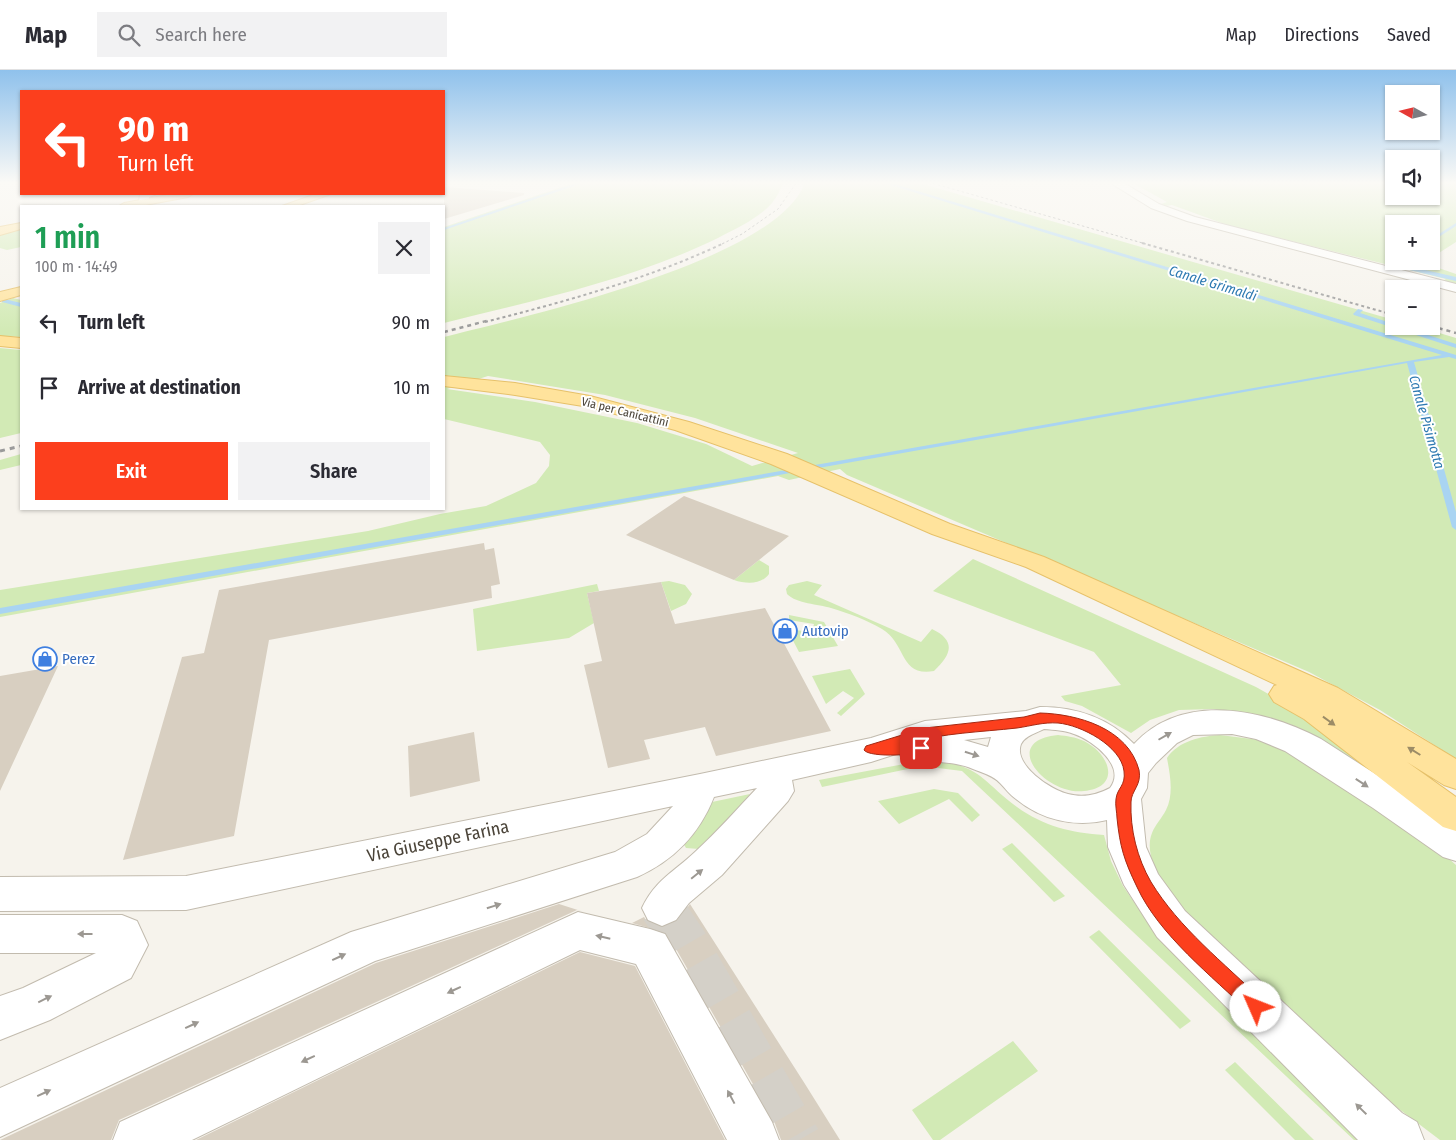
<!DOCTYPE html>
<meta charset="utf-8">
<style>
:root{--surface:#fff;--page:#f2f2f3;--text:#2b2b33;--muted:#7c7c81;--line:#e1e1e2;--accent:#fc3f1d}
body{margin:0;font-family:"Fira Sans Condensed",sans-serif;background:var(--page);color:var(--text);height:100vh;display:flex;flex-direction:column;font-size:19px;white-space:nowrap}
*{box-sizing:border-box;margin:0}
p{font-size:16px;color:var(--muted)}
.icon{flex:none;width:28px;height:28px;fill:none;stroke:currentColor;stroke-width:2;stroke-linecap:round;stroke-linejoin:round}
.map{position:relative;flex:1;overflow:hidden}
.details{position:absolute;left:20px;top:135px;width:425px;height:305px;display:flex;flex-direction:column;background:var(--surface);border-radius:0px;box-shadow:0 1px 4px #0004}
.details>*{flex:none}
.hud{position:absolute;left:20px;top:20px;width:425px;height:105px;border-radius:0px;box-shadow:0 1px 4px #0004;background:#fc3f1d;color:#fff;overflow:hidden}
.needle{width:32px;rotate:278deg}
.tools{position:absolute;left:1385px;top:15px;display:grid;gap:10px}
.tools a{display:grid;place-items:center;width:55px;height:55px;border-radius:0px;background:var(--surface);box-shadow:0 1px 4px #0004;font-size:25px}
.pin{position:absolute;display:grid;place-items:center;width:42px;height:42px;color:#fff;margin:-21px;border-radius:10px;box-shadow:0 2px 8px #0006}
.me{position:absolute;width:55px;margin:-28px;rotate:314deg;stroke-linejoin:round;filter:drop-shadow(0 0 4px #0008)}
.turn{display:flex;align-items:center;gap:18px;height:105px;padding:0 15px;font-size:22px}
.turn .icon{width:65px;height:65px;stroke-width:2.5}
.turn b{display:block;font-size:35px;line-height:42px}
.round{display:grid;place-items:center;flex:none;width:52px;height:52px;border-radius:0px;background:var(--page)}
.summary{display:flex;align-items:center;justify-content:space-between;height:85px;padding:0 15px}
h1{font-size:30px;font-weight:600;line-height:38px;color:#1e9e55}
.action{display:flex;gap:10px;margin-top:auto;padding:10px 15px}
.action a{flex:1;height:58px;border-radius:0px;background:var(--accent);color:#fff;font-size:20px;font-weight:600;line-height:58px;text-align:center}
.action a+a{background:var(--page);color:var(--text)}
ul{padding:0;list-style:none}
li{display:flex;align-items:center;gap:15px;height:65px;padding:0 15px}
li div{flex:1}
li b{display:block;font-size:19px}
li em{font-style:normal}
header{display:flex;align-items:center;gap:30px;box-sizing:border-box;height:70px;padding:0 25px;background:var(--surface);border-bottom:1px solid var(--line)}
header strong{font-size:24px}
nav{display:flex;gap:28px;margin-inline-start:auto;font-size:18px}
.search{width:350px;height:45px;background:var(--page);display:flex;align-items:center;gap:12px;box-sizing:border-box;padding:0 18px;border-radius:0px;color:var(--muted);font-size:19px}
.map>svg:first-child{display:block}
.green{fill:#d2eab5;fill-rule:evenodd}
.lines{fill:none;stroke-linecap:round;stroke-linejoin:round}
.stream{fill:#a9d4f2;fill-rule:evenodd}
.building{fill:#d8cfc1}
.minor-tunnel{stroke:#d4d0c8;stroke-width:44;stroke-dasharray:44 22;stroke-linecap:butt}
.minor-casing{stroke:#c2bbae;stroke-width:2}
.major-casing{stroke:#e6c16a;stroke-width:2}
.minor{fill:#fff;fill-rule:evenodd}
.major{fill:#ffe39c;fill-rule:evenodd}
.rail-far3{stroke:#9a9a9a;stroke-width:1;stroke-dasharray:2.5 2.5;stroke-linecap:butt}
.rail-far2{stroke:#9a9a9a;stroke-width:2;stroke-dasharray:3 3;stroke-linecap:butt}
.rail-far1{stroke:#9a9a9a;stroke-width:2.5;stroke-dasharray:4 4;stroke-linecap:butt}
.rail{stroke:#9a9a9a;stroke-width:3;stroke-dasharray:5 5;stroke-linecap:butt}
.oneway{fill:#9c8c66}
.oneway2{fill:#9c9892}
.route{fill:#fc3f1d;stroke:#a42913}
.labels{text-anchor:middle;stroke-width:4;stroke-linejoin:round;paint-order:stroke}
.far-street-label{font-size:12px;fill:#4b4439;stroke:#fff}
.far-water-label{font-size:14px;font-style:italic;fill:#2e7ab2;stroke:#fff}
.shop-label{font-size:15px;fill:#366cbe;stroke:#fff;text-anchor:start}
.near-street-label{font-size:18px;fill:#4b4439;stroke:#fff}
</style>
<header>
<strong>Map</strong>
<div class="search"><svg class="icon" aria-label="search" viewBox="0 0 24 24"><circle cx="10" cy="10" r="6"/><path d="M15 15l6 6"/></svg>Search here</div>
<nav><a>Map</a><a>Directions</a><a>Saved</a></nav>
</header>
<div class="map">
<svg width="1456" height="1070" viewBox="0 0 1456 1070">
<rect width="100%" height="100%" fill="#f6f3ec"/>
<!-- green -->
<path class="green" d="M576,112H783V113C780,120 777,127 772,133C758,149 737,158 718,168C632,210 536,230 444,253V157Z
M805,112H916L1394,250V256H1416L1456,268V689L1380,640L1309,602L847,405L840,399L789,410L778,406L0,547V520L368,461L440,444L486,436L536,413L549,396L550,385L540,372L444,349V267C521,247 779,191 805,112ZM488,306L605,325L695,348L798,383L752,396L706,374L637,353L535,332L447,319Z
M1131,112H1394V126H1431V112H1456V172L1431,188V154H1394V191H1427L1430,195L1456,204V214L1442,211L1446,209L1230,156L1172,135L1166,136L1161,134L1167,132Z
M21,160V177L7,180L0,178V164Z
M13,228L21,230V267L0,266V233Z
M0,278L21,280V363L0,368Z
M21,384V395L0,400V390Z
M973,489L1256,617L1286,634L1456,755L1255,646L1214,639L1179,640L1150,650L1131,663L1082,636L1065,631L1061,626L1121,615L1094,582L933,521Z
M759,490L769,496V504C761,515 746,514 734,510Z
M669,511L685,515L692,524L686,534L671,541L661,512Z
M807,511L822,515L814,525L921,572L932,559C957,571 951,585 934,601C899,607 907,574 882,559C867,550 848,543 831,538C818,534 797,534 787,524L786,519L789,515Z
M597,514L599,521L587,523L594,553L569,568L477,581L473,539Z
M789,545L824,552L838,576L799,582L787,559L812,562L814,554L789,550Z
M850,599L865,624L841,646L837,643L854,628L843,621L826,634L812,606Z
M1058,665C1067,666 1075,667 1084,671C1110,684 1122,717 1084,721C1046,726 998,671 1058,665Z
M1220,665L1260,670L1281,677L1430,772L1456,795V1070H1440L1374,1020L1196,856C1178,834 1140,793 1152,763C1155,755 1162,748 1166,740C1174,724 1170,705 1167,688C1178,671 1202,666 1220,665Z
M939,690C984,699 983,712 1017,737C1043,756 1072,763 1104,765L1111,791L1123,816L1160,870L1371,1070H1354L962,701L922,696L822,717L819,710L915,692Z
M934,719L958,723L980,745L972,752L949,729L899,754L878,731Z
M750,724L735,744L699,779L686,778L682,771L712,732Z
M1012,773L1065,826L1054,832L1002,779Z
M1099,860L1191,951L1180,959L1089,867Z
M1013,971L1038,1001L940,1070H933L912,1040Z
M1235,992L1314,1070H1295L1225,1000Z"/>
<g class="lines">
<!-- stream -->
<path class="stream" d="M579,112H586L444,160V158Z
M881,112H888L1456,285V289L1449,287L1414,292L1456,442V460L1452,457L1407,293L0,544V538L1442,285Z
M1456,153V156L1431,172V169Z
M1402,191H1407L1403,195L1456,207V211L1397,197V195Z
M4,229L21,233V237L2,232V230Z
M1358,239L1363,240L1360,243L1394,254V256H1400L1456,274V278L1354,245L1353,244Z"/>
</g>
<!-- building -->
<path class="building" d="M444,117L524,123V125L444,149Z
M684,426L789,466L734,510L626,465Z
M484,473L485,480L494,478L500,514L491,516L492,528L269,570L234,766L123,790L182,587L204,583L219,520Z
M661,512L675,554L765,538L831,661L716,686L705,657L644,670L650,689L608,698L584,595L602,591L587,523Z
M58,596L32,652L0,721V606Z
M474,662L480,711L410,727L408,676Z
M559,834L584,842L577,840L119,1050L111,1070H0L376,893Z
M690,834L805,1014L840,1070H781L774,1051L667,863L632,853L644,847L647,852L663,858L677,851Z
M580,882L635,896L725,1070H196Z"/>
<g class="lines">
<!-- minor-tunnel -->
<path class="minor-tunnel" d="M662,838L685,872L799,1070"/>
<!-- minor casing -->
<g class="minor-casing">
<path id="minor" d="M1109,112H1122L1159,134L1195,147L1456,214V222L1187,151L1151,138Z
M140,124H157L149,127V132L144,135L139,132Z
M1040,637C1076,637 1108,647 1134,674C1183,621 1264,639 1321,669L1456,756V791L1443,787L1373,738L1285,681L1256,669L1232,664L1193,665L1177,673L1156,693L1148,703L1147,718L1141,729L1146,777L1158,804L1185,841L1402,1043L1417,1052L1424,1070H1358L1157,867L1124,815L1108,777L1107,750C1076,758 1041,750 1016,729C1010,725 1005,718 1000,713C994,706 981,702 973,699C950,689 925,694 901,687L899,683L871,692L792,710L794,721L788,731L722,805L689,833L676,850L662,856L648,850L642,838C655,810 674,802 695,782C717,762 737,739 757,718L714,727C699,765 673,791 637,807L375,891L0,1067V1018L351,862L615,782L647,764L673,736L186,840L0,841V807L186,806L700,704L871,668L925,651L1026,641ZM1044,659C1054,660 1065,660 1074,664C1092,670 1127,696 1110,718C1097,725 1083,728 1068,724C1051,720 1013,695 1021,674C1025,666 1036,663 1044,659ZM991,667L988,677L964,670Z
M578,842L650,859L665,864L772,1052L779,1070H727L636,894L580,880L192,1070H113L120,1052Z
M0,845H122L137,851L148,875L131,908L50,950L0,970V926L23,918L96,883H0Z"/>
</g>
<!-- major casing -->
<g class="major-casing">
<path id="major" d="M173,124H193L188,127L140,136H119L124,133Z
M316,124H331L297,136H282Z
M21,153V159L0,165V157Z
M21,217V225L0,231V222Z
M0,266L21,268V278L0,276Z
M444,306L515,313L590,326L689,352L787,384L950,454L1044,487L1338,618L1456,689V719L1444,715L1407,692L1456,727V761L1443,757L1304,649L1274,632L1269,624L1274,616L1277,615L1026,497L932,464L771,394L675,360L589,337L515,325L444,316Z"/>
</g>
<!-- minor -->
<use href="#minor" class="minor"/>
<!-- major -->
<use href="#major" class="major"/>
<!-- rail-far3 -->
<path class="rail-far3" d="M928,112L1146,174
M722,174L742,164L778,139L797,112"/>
<!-- rail-far2 -->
<path class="rail-far2" d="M1142,173L1394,245
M485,252C567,231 648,209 724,173"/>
<!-- rail-far1 -->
<path class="rail-far1" d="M1431,256L1456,263
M444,262L490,250"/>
<!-- rail -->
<path class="rail" d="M0,381L21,376"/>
</g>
<!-- one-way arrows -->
<defs><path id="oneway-solid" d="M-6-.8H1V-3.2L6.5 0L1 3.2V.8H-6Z" transform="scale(1.25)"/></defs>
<g class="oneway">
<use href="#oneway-solid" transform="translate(1329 651) rotate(36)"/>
<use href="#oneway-solid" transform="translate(1414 681) rotate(-148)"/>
</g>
<g class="oneway2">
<use href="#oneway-solid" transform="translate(1165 666) rotate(-30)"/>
<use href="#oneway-solid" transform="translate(972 684) rotate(18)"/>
<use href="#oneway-solid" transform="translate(1362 713) rotate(33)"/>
<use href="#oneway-solid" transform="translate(697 804) rotate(-39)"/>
<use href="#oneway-solid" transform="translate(494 836) rotate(-17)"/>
<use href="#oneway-solid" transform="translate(85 864) rotate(180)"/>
<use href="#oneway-solid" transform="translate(603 867) rotate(-167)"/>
<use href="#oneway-solid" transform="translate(339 887) rotate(-25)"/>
<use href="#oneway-solid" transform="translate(454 920) rotate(155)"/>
<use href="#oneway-solid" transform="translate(45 929) rotate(-26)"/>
<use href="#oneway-solid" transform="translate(192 955) rotate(-25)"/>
<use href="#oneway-solid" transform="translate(308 989) rotate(155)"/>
<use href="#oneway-solid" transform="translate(44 1023) rotate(-25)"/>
<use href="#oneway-solid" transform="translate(731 1027) rotate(-118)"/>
<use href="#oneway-solid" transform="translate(1361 1039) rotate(-136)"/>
</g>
<!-- sky -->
<linearGradient id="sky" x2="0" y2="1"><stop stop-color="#8fc1ec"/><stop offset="0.43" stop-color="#fbfaf6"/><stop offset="1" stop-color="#fbfaf6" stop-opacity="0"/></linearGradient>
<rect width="1456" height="262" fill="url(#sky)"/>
<!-- route -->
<path class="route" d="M1040,643C1077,644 1128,658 1139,700C1142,715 1131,721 1131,732C1130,759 1137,788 1151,812C1179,858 1224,893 1263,931L1265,937L1263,943L1256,946L1250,943C1212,906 1159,865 1137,817C1124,790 1120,777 1117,748C1117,743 1115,735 1116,729C1117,718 1126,716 1124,701C1121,676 1081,655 1058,653C1043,652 1031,656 1017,658C981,662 943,663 908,673L926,675L928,678C923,686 869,688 864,680L866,676L925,658L1024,647Z"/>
<!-- icons -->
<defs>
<g id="shop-ring" transform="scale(1.25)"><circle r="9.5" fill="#fff" stroke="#3f7fe0" stroke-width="1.5"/><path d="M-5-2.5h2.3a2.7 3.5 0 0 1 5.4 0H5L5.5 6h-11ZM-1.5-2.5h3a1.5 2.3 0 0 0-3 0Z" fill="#3f7fe0"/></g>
</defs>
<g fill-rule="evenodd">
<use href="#shop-ring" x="785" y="561"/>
<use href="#shop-ring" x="45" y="589"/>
</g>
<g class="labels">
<!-- far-street labels -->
<g class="far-street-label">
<text transform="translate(625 342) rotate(14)" y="4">Via per Canicattini</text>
</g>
<!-- far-water labels -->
<g class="far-water-label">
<text transform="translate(1213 213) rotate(17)" y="5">Canale Grimaldi</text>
<text transform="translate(1427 352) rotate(74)" y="5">Canale Pisimotta</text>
</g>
<!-- shop labels -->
<g class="shop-label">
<text x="802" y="566">Autovip</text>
<text x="62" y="594">Perez</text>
</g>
<!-- near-street labels -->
<g class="near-street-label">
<text transform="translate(438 771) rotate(-12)" y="6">Via Giuseppe Farina</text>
</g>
</g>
</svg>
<div class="tools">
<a><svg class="needle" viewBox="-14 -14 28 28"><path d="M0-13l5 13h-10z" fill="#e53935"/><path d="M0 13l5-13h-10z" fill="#7c7c81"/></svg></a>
<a><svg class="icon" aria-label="sound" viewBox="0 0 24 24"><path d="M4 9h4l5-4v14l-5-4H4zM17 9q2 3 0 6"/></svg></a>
<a>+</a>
<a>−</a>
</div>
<div class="pin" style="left:921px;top:678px;background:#d93025"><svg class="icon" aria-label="arrive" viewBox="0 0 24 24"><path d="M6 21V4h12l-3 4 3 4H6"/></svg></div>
<svg class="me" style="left:1256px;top:937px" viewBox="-20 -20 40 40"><circle r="19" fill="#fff"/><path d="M0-13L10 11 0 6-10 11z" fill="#fc3f1d"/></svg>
<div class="hud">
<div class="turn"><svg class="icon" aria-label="left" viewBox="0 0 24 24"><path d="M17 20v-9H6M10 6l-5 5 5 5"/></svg><div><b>90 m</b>Turn left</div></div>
</div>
<section class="details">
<div class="summary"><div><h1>1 min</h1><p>100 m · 14:49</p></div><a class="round"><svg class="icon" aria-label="close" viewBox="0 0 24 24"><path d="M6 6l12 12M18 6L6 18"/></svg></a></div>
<ul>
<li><svg class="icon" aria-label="left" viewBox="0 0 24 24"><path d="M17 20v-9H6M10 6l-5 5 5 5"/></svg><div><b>Turn left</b></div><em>90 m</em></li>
<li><svg class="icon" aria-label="arrive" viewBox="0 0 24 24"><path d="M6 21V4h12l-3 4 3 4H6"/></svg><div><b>Arrive at destination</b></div><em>10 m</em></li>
</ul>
<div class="action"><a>Exit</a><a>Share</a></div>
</section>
</div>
